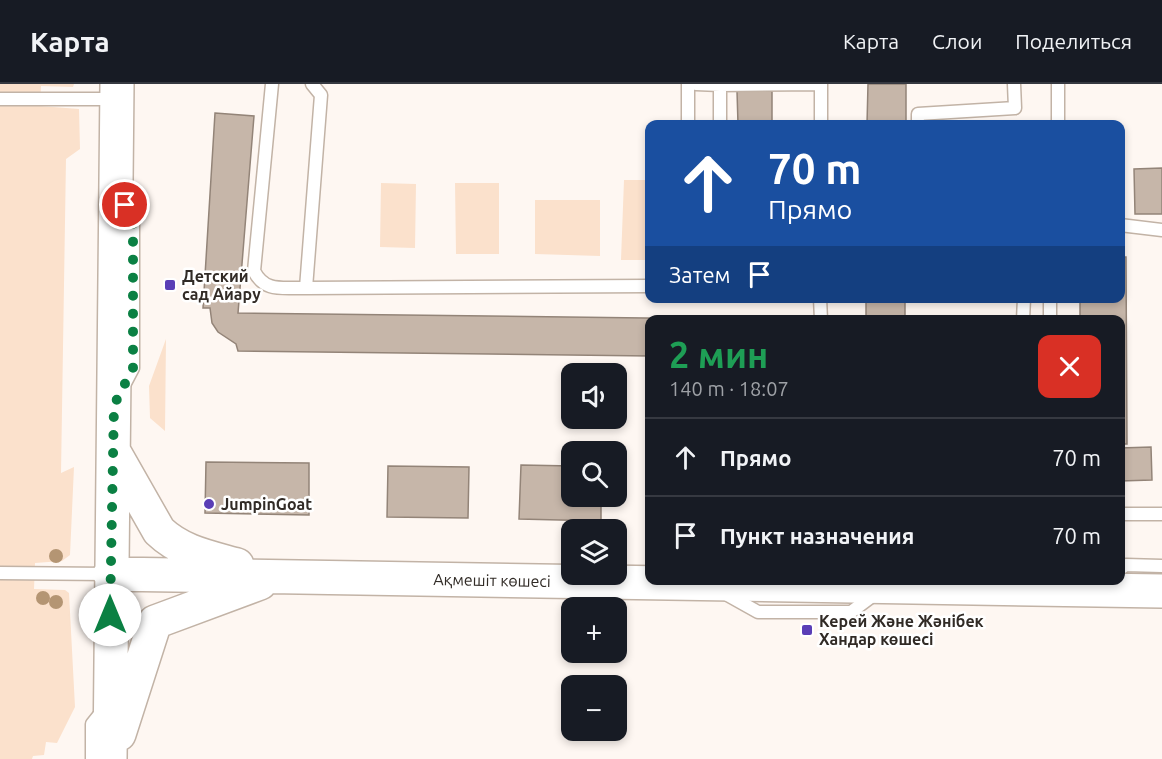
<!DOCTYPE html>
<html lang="ru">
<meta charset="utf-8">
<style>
:root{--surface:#171b24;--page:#20242c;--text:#f1f3f6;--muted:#9ea1a6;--line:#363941}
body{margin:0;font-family:Ubuntu,sans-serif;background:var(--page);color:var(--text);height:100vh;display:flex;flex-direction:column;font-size:22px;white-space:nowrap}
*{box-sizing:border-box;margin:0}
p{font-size:20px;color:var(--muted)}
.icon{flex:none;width:33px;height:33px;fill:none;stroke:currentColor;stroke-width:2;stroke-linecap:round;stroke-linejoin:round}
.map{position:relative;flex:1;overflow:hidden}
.sheet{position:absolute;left:645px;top:231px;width:480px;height:270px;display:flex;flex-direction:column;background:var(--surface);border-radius:12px;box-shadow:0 3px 9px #0003}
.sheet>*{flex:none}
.guide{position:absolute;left:645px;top:36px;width:480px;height:183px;border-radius:12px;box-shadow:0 3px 9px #0003;background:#1a4fa0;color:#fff;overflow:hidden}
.controls{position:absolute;left:561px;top:279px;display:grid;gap:12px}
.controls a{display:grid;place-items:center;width:66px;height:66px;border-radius:12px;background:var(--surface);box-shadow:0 3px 9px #0003;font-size:30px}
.pin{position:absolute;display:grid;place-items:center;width:51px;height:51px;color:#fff;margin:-26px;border:3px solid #fff;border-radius:50%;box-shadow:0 2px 6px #0007}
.me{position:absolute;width:66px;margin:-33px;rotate:0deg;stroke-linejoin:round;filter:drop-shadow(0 0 4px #0008)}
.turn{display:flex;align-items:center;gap:21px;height:126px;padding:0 24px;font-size:27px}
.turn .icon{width:78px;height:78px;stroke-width:2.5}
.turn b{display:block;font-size:42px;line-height:51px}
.then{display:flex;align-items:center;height:57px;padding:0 24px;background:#0003;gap:12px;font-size:22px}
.round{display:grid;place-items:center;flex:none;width:63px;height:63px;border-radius:12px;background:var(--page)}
.head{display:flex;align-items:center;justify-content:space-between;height:102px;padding:0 24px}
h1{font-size:36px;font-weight:700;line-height:45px;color:#1e9e55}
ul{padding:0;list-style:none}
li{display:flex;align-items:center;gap:18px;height:78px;padding:0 24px;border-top:2px solid var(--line)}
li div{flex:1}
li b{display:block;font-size:22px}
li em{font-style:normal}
header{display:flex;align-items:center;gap:36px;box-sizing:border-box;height:84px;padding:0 30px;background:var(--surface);border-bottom:2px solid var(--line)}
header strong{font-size:28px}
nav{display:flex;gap:33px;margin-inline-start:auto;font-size:21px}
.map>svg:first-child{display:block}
.green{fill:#fbe1cc}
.building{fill:#c6b6a9;stroke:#938478;stroke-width:1.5}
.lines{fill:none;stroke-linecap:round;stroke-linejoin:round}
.lane-casing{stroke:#c2b3a6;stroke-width:15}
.secondary-casing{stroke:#c2b3a6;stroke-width:36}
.lane{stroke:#fff;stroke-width:12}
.secondary{stroke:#fff;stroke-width:33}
.tree{fill:#b49573}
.route{stroke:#0b8043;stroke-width:10;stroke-dasharray:0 18}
.poi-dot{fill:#5a3eb6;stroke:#fff;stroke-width:2}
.labels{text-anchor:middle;stroke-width:5;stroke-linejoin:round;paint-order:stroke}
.poi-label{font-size:16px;font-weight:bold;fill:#312b26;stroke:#fff;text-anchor:start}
.street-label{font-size:16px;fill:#312b26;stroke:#fff}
</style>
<header>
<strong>Карта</strong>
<nav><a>Карта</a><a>Слои</a><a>Поделиться</a></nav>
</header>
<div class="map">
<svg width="1162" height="675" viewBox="0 0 1162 675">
<rect width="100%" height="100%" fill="#fef7f2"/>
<!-- green -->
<path class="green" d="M0,0H74L73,3L41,2L40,22L79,25L80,65L66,75L61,389L74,383L70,471L62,477L35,479L34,505L65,506L69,509L75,623L57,659L46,658L44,671L33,672L32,675H0Z
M624,96H649V176H621Z
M381,99L416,100L415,164L380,163Z
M455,99H499V170H456Z
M535,116H600V172L535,170Z
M166,255L165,347L150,334L149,302Z"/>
<!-- building -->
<path class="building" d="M868,0H906V40H867Z
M737,7H772V40H738Z
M215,29L254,32L238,229L815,236H650V272L238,267L236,260L218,248L212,239L210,224H203Z
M1162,84V130H1135L1134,85Z
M1120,173H1126L1127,360H1120V236H1080V214H1120Z
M866,214H905V236H866Z
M1151,363L1152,396L1120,397V364Z
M206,378L309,379V431L205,429Z
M521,381L572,382V412H601V437L519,435Z
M388,382L469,383L468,434L387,433Z"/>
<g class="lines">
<!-- lane casing -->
<g class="lane-casing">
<path id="lane" d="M272,0L254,187C265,209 283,203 306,204
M312,0L321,11L306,204L650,202
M696,0L720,1
M0,15H116
M688,40V0
M720,40V1L821,0
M821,40V0
M918,40V30L1015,24L1014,0
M1058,40V0
M1120,141L1162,146
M820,214L821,236
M1050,214V236
M1023,236L1024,214
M123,303L133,284V135L124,119
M1120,430H1162
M1120,485L1126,481L1162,482
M0,489L109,490
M724,509L758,528H851L875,510
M92,675V640L104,625"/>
</g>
<!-- secondary casing -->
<g class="secondary-casing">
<path id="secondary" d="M114,368L159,447C181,468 208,473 237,481
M110,490L1162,507
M119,650L155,538L260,499
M110,675L117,0"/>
</g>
<!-- lane -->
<use href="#lane" class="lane"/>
<!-- secondary -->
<use href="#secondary" class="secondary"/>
</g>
<!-- trees -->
<g class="tree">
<circle cx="56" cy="472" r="7"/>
<circle cx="43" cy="514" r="7"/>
<circle cx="56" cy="518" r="7"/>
</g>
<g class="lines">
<!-- route -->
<path class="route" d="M110,531L114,321L133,284V135L125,121"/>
</g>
<!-- markers -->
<g class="poi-dot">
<rect x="164" y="195" width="12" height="12" rx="3"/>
<circle cx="209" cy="420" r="6"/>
<rect x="801" y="540" width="12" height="12" rx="3"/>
</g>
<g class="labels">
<!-- poi labels -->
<g class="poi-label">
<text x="182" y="198">Детский<tspan x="182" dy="18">сад Айару</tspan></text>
<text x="221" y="426">JumpinGoat</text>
<text x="819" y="543">Керей Және Жәнібек<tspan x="819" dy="18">Хандар көшесі</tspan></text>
</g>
<!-- street labels -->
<g class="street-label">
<text transform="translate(492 496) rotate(1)" y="6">Ақмешіт көшесі</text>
</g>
</g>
</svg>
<div class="controls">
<a><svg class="icon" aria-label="sound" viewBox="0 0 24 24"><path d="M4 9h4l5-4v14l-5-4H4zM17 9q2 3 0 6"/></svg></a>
<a><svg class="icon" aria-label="search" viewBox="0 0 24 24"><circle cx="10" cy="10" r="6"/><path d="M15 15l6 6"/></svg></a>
<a><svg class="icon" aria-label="layers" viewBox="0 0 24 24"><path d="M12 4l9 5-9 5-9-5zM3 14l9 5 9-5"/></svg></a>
<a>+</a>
<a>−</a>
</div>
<div class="pin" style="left:125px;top:121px;background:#d93025"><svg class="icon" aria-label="arrive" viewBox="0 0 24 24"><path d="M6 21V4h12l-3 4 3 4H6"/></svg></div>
<svg class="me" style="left:110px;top:531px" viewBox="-20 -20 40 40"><circle r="19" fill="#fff"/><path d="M0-13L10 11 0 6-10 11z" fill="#0b8043"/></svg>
<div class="guide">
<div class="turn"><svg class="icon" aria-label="ahead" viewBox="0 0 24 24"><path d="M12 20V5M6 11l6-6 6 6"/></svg><div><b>70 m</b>Прямо</div></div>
<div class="then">Затем<svg class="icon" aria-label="arrive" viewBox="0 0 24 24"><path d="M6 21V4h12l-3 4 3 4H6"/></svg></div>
</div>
<section class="sheet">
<div class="head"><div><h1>2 мин</h1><p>140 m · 18:07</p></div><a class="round" style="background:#d93025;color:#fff"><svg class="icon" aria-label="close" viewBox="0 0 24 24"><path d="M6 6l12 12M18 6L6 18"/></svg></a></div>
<ul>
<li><svg class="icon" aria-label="ahead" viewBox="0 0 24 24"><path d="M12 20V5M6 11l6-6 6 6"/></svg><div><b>Прямо</b></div><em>70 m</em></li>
<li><svg class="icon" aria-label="arrive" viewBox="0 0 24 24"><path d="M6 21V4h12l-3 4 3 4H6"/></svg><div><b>Пункт назначения</b></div><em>70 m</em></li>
</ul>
</section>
</div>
